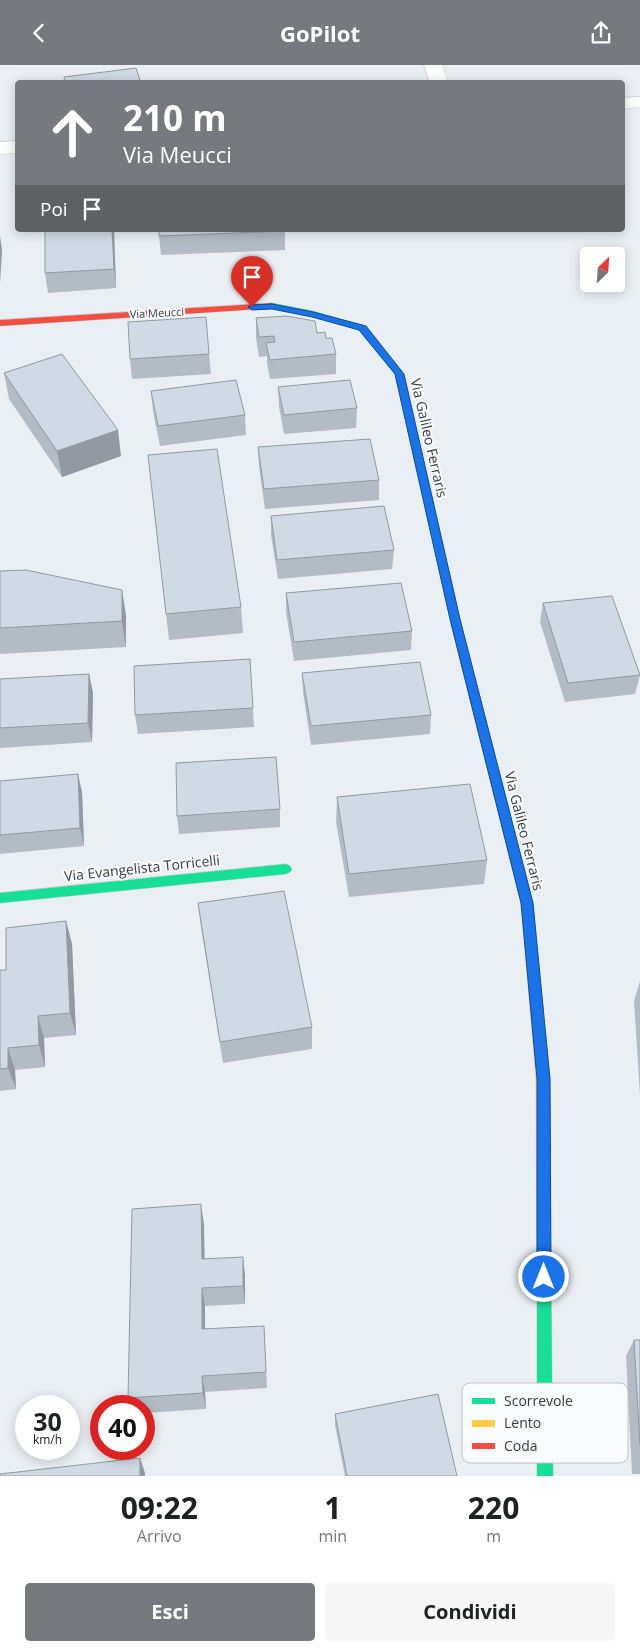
<!DOCTYPE html>
<html lang="it">
<style>
:root{--surface:#fff;--page:#f6f6f6;--text:#202124;--muted:#757577;--accent:#76797e}
body{margin:0;font-family:"Open Sans",sans-serif;background:var(--page);color:var(--text);height:100vh;display:flex;flex-direction:column;font-size:19px;white-space:nowrap}
*{box-sizing:border-box;margin:0}
p{font-size:16px;color:var(--muted)}
.icon{flex:none;width:28px;height:28px;fill:none;stroke:currentColor;stroke-width:2;stroke-linecap:round;stroke-linejoin:round}
.map{position:relative;height:1411px;overflow:hidden}
.drawer{display:flex;flex-direction:column;background:var(--surface);flex:1}
.drawer>*{flex:none}
.guide{position:absolute;left:15px;top:15px;width:610px;height:152px;border-radius:5px;box-shadow:0 2px 12px #0003;background:#76797e;color:#fff;overflow:hidden}
.needle{width:32px;rotate:25deg}
.fabs{position:absolute;left:580px;top:182px;display:grid;gap:10px}
.fabs a{display:grid;place-items:center;width:45px;height:45px;border-radius:5px;background:var(--surface);box-shadow:0 2px 12px #0003;font-size:25px}
.speed{position:absolute;left:15px;top:1330px;display:flex;gap:10px;font-size:25px;font-weight:700;text-align:center}
.speed>*{display:grid;place-content:center;width:65px;height:65px;border-radius:50%;background:var(--surface);box-shadow:0 2px 12px #0003;line-height:1}
.speed small{font-size:12px;font-weight:400}
.speed .limit{border:8px solid #d22;background:#fff;color:#111}
.pin{position:absolute;display:grid;place-items:center;width:42px;height:42px;color:#fff;margin:-51px -21px;border-radius:50% 50% 50% 0;rotate:-45deg;box-shadow:0 0 5px #0007}
.pin .icon{rotate:45deg}
.me{position:absolute;width:55px;margin:-28px;rotate:0deg;stroke-linejoin:round;filter:drop-shadow(0 0 4px #0008)}
.turn{display:flex;align-items:center;gap:18px;height:105px;padding:0 25px;font-size:22px}
.turn .icon{width:65px;height:65px;stroke-width:2.5}
.turn b{display:block;font-size:35px;line-height:42px}
.then{display:flex;align-items:center;height:48px;padding:0 25px;background:#0003;gap:10px;font-size:19px}
.eta{display:flex;justify-content:space-evenly;align-items:center;height:85px;text-align:center}
.eta b{font-size:30px;font-weight:700;line-height:35px}
.button{display:flex;gap:10px;margin-top:auto;padding:10px 25px}
.button a{flex:1;height:58px;border-radius:5px;background:var(--accent);color:#fff;font-size:20px;font-weight:700;line-height:58px;text-align:center}
.button a+a{background:var(--page);color:var(--text)}
header{display:flex;justify-content:space-between;align-items:center;height:65px;padding:0 25px;background:var(--accent);color:#fff;font-size:22px;font-weight:700}
.map>svg:first-child{display:block}
.lines{fill:none;stroke-linecap:round;stroke-linejoin:round}
.street-casing{stroke:#c8cccf;stroke-width:1}
.fast-casing{stroke:#c8cccf;stroke-width:1}
.slow-casing{stroke:#c8cccf;stroke-width:1}
.jam-casing{stroke:#c8cccf;stroke-width:1}
.street{fill:#fcfdfd;fill-rule:evenodd}
.fast{fill:#16e098;fill-rule:evenodd}
.slow{fill:#ffcf43;fill-rule:evenodd}
.jam{fill:#f24e42;fill-rule:evenodd}
.wall{fill:#b3bbc4}
.shaded-wall{fill:#9299a0}
.building{fill:#d0dae4;stroke:#9299a0}
.route{fill:#1a73e8;stroke:#114b97}
.labels{text-anchor:middle;stroke-width:4;stroke-linejoin:round;paint-order:stroke}
.far-street-label{font-size:11px;fill:#373a3e;stroke:#fafbfd}
.street-label{font-size:14px;fill:#373a3e;stroke:#fafbfd}
.key{fill:#fafbfd;stroke:#c0c1c4;stroke-width:1}
.key-label{font-size:14px;fill:#373a3e}
</style>
<header><svg class="icon" aria-label="back" viewBox="0 0 24 24"><path d="M15 5l-7 7 7 7"/></svg>GoPilot<svg class="icon" aria-label="share" viewBox="0 0 24 24"><path d="M12 15V3M7 8l5-5 5 5M5 13v7h14v-7"/></svg></header>
<div class="map">
<svg width="640" height="1411" viewBox="0 0 640 1411">
<rect width="100%" height="100%" fill="#eaeff4"/>
<g class="lines">
<!-- street casing -->
<g class="street-casing">
<path id="street" d="M424,0H442L448,18H430Z
M640,32V42L622,44V33Z
M18,76V88L0,89V77Z"/>
</g>
<!-- fast casing -->
<g class="fast-casing">
<path id="fast" d="M272,238L313,246L365,261L403,309L461,559L460,562H452L451,559L395,309L359,265L312,251L269,243L268,241Z
M286,799L290,801L292,804L290,807L286,809L0,838V828Z
M544,1204L549,1206L551,1211L553,1411H537V1211L539,1206Z"/>
</g>
<!-- slow casing -->
<g class="slow-casing">
<path id="slow" d="M529,855L533,856L535,860L550,1014L551,1211L549,1216L544,1218L539,1216L537,1211L536,1014L523,860L525,856Z"/>
</g>
<!-- jam casing -->
<g class="jam-casing">
<path id="jam" d="M272,238L276,241L275,243L0,261V255Z
M456,555L461,559L533,838L535,860L533,864L529,865L525,864L521,838L451,559Z"/>
</g>
<!-- street -->
<use href="#street" class="street"/>
<!-- fast -->
<use href="#fast" class="fast"/>
<!-- slow -->
<use href="#slow" class="slow"/>
<!-- jam -->
<use href="#jam" class="jam"/>
</g>
<!-- wall -->
<path class="wall" d="M114,165L116,223L48,228L45,208Z
M285,165V185L161,190L159,171Z
M256,253L317,268L326,273L336,289V309L270,314L267,298V291L259,292L256,273Z
M209,289L211,309L132,314L130,294Z
M4,308L121,391L62,412L9,334Z
M278,322L357,343L356,363L284,369L279,342Z
M151,326L245,350L246,370L160,381L153,346Z
M258,382L379,415V435L265,444L259,402Z
M148,390L241,542L243,568L169,575Z
M271,451L394,485L392,504L278,514L271,470Z
M0,506L122,525L126,551V582L0,589Z
M286,528L412,566L411,585L294,596L286,547Z
M543,538L640,610L635,629L565,637L540,557Z
M250,594L254,662L138,669L135,650Z
M302,608L431,650L430,669L311,680L303,627Z
M89,609L93,628L92,677L0,683V614Z
M0,716L82,727L84,781L0,789Z
M337,732L487,795L484,819L349,832L336,757Z
M280,744V762L179,769L177,751Z
M198,838L312,962V984L223,998L201,862Z
M66,856L72,879L76,970L44,973L45,1002L15,1005L16,1024L0,1026V905H6Z
M640,916V1030L634,936Z
M204,1159V1194L243,1192L245,1211V1239L205,1241V1263L265,1278L267,1323L205,1327L206,1344L144,1348V1341H131L128,1333Z
M634,1275H640V1409H632L626,1291Z
M335,1349L457,1411H345L335,1360Z"/>
<!-- shaded-wall -->
<path class="shaded-wall" d="M112,165H114L116,223L114,204Z
M0,171L2,185L0,219Z
M118,365L121,391L62,412L57,386Z
M122,525L126,551V582L122,556Z
M89,609L93,628L92,677L88,658Z
M78,709L82,727L84,781L80,763Z
M66,856L72,879L76,970L70,948Z
M38,951L44,973L45,1002L39,980Z
M8,983L15,1005L16,1024L8,1003Z
M201,1139L204,1159L205,1212L202,1194Z
M243,1192L245,1211V1239L243,1221Z
M202,1223L205,1241V1281L202,1264Z
M202,1311L205,1327L206,1344L203,1328Z
M140,1393L145,1408V1411H140Z"/>
<!-- building -->
<path class="building" d="M136,3L141,18H65L64,12Z
M45,165H112L114,204L45,208Z
M159,165H285V166L159,171Z
M286,251L315,256L317,268L325,267L326,273H332L336,289L270,295L266,278L275,277L274,271L259,272L256,253Z
M206,252L209,289L130,294L128,257Z
M62,289L118,365L57,386L4,308Z
M236,315L245,350L158,361L151,326Z
M350,315L357,343L284,350L278,322Z
M370,374L379,415L264,424L258,382Z
M217,384L241,542L166,549L148,390Z
M384,441L394,485L277,495L271,451Z
M26,505L122,525V556L0,563V506Z
M401,518L412,566L294,577L286,528Z
M612,531L640,610L568,618L543,538Z
M250,594L253,643L135,650L134,601Z
M420,597L431,650L311,661L302,608Z
M89,609L88,658L0,663V614Z
M276,692L280,744L177,751L176,698Z
M78,709L80,763L0,770V716Z
M470,719L487,795L349,809L337,732Z
M284,826L312,962L220,977L198,838Z
M66,856L70,948L38,951L39,980L8,983V1003L0,1004V905H6V863Z
M201,1139L202,1194L243,1192V1221L202,1223V1264L264,1261L266,1307L202,1311L203,1328L128,1333L132,1144Z
M634,1275H640V1380Z
M438,1329L457,1411H347L335,1349Z
M140,1393V1411H0V1409Z"/>
<!-- route -->
<path class="route" d="M272,239L313,247L366,261L404,309L460,554L533,838L550,1014L551,1212L549,1217L544,1219L539,1217L537,1212V1014L521,838L450,554L395,309L359,265L312,252L272,244L252,245L248,242L252,240Z"/>
<g class="labels">
<!-- far-street labels -->
<g class="far-street-label">
<text transform="translate(157 248) rotate(-3)" y="4">Via Meucci</text>
</g>
<!-- street labels -->
<g class="street-label">
<text transform="translate(429 373) rotate(77)" y="5">Via Galileo Ferraris</text>
<text transform="translate(524 766) rotate(76)" y="5">Via Galileo Ferraris</text>
<text transform="translate(142 803) rotate(-6)" y="5">Via Evangelista Torricelli</text>
</g>
</g>
<!-- legend -->
<rect x="462" y="1318" width="166" height="80" rx="8" class="key"/>
<rect x="472" y="1333" width="23" height="6" fill="#16e098"/>
<rect x="472" y="1355" width="23" height="7" fill="#ffcf43"/>
<rect x="472" y="1378" width="23" height="6" fill="#f24e42"/>
<g class="key-label">
<text x="504" y="1341">Scorrevole</text>
<text x="504" y="1363">Lento</text>
<text x="504" y="1386">Coda</text>
</g>
</svg>
<div class="fabs">
<a><svg class="needle" viewBox="-14 -14 28 28"><path d="M0-13l5 13h-10z" fill="#e53935"/><path d="M0 13l5-13h-10z" fill="#757577"/></svg></a>
</div>
<div class="speed"><div>30<small>km/h</small></div><div class="limit">40</div></div>
<div class="pin" style="left:252px;top:242px;background:#d93025"><svg class="icon" aria-label="arrive" viewBox="0 0 24 24"><path d="M6 21V4h12l-3 4 3 4H6"/></svg></div>
<svg class="me" style="left:544px;top:1212px" viewBox="-20 -20 40 40"><circle r="17" fill="#1a73e8" stroke="#fff" stroke-width="3"/><path d="M0-11L8 9 0 5-8 9z" fill="#fff"/></svg>
<div class="guide">
<div class="turn"><svg class="icon" aria-label="ahead" viewBox="0 0 24 24"><path d="M12 20V5M6 11l6-6 6 6"/></svg><div><b>210 m</b>Via Meucci</div></div>
<div class="then">Poi<svg class="icon" aria-label="arrive" viewBox="0 0 24 24"><path d="M6 21V4h12l-3 4 3 4H6"/></svg></div>
</div>
</div>
<section class="drawer">
<div class="eta">
<div><b>09:22</b><p>Arrivo</p></div>
<div><b>1</b><p>min</p></div>
<div><b>220</b><p>m</p></div>
</div>
<div class="button"><a>Esci</a><a>Condividi</a></div>
</section>
